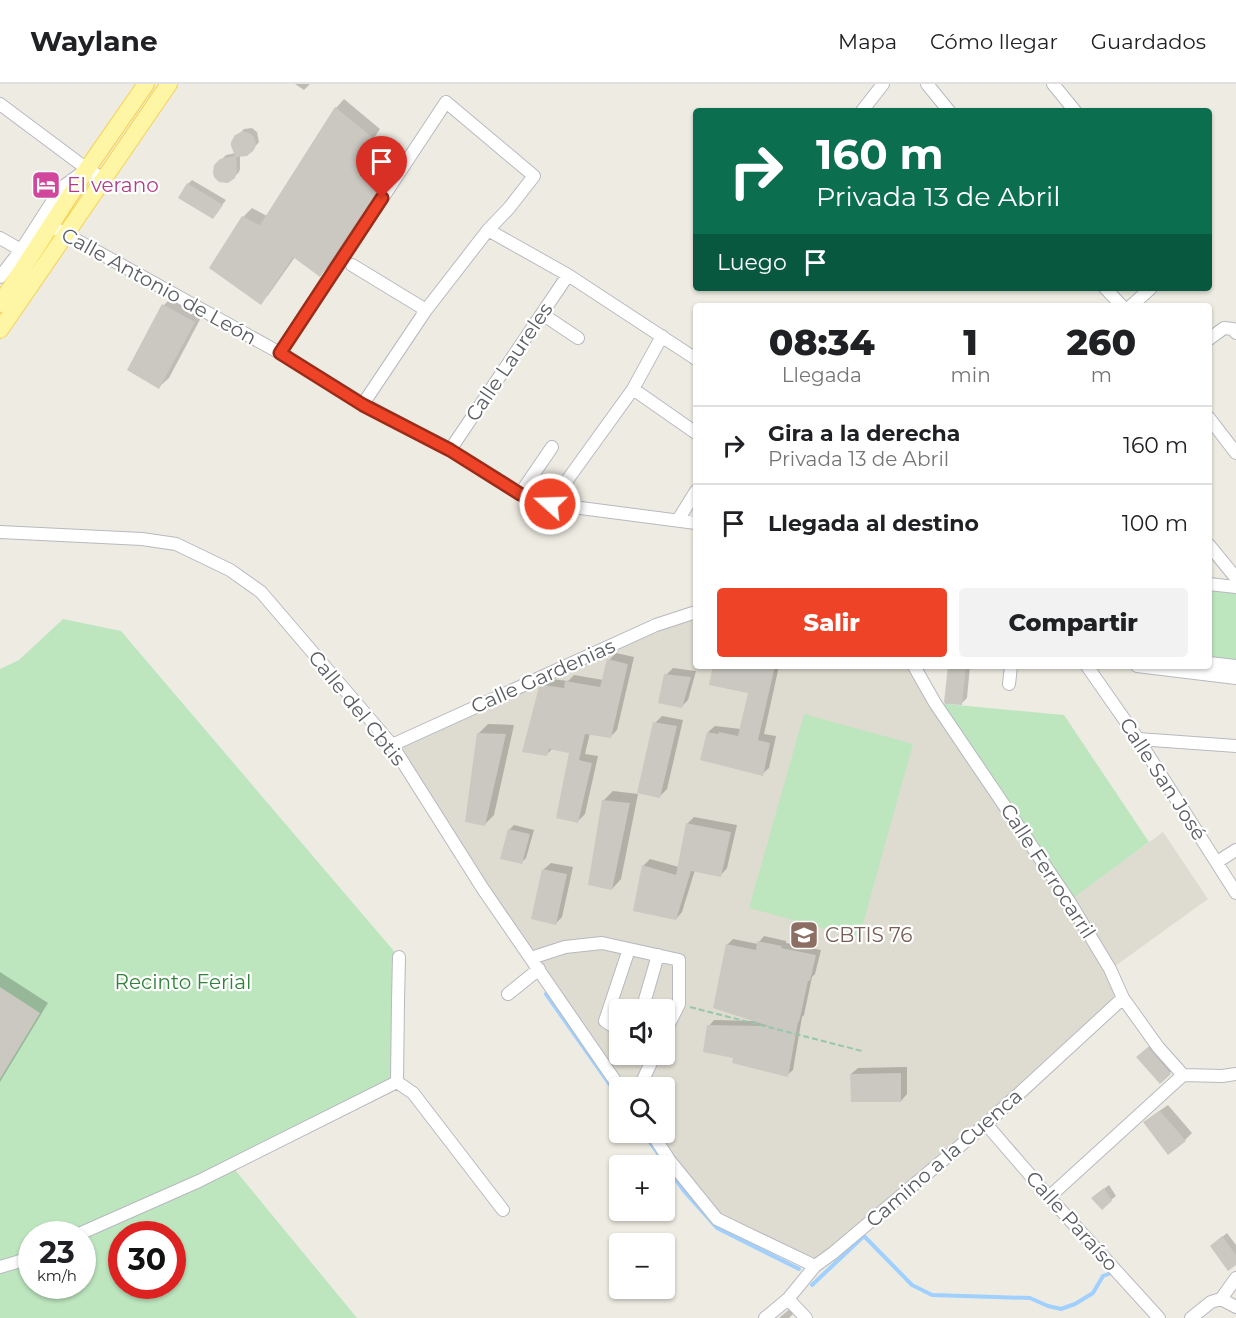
<!DOCTYPE html>
<html lang="es">
<meta charset="utf-8">
<style>
:root{--surface:#fff;--page:#f2f2f2;--text:#202124;--muted:#757577;--line:#e0e0e0;--accent:#ee4327}
body{margin:0;font-family:Montserrat,sans-serif;background:var(--page);color:var(--text);height:100vh;display:flex;flex-direction:column;font-size:22px;white-space:nowrap}
*{box-sizing:border-box;margin:0}
p{font-size:20px;color:var(--muted)}
.icon{flex:none;width:33px;height:33px;fill:none;stroke:currentColor;stroke-width:2;stroke-linecap:round;stroke-linejoin:round}
.map{position:relative;flex:1;overflow:hidden}
.sheet{position:absolute;left:693px;top:219px;width:519px;height:366px;display:flex;flex-direction:column;background:var(--surface);border-radius:6px;box-shadow:0 2px 4px #0004}
.sheet>*{flex:none}
.top-card{position:absolute;left:693px;top:24px;width:519px;height:183px;border-radius:6px;box-shadow:0 2px 4px #0004;background:#0b6e4f;color:#fff;overflow:hidden}
.controls{position:absolute;left:609px;top:915px;display:grid;gap:12px}
.controls a{display:grid;place-items:center;width:66px;height:66px;border-radius:6px;background:var(--surface);box-shadow:0 2px 4px #0004;font-size:30px}
.speed{position:absolute;left:18px;top:1137px;display:flex;gap:12px;font-size:30px;font-weight:700;text-align:center}
.speed>*{display:grid;place-content:center;width:78px;height:78px;border-radius:50%;background:var(--surface);box-shadow:0 2px 4px #0004;line-height:1}
.speed small{font-size:15px;font-weight:400}
.speed .limit{border:9px solid #d22;background:#fff;color:#111}
.pin{position:absolute;display:grid;place-items:center;width:51px;height:51px;color:#fff;margin:-62px -26px;border-radius:50% 50% 50% 0;rotate:-45deg;box-shadow:0 0 6px #0007}
.pin .icon{rotate:45deg}
.me{position:absolute;width:66px;margin:-33px;rotate:290deg;stroke-linejoin:round;filter:drop-shadow(0 0 4px #0008)}
.turn{display:flex;align-items:center;gap:21px;height:126px;padding:0 24px;font-size:27px}
.turn .icon{width:78px;height:78px;stroke-width:2.5}
.turn b{display:block;font-size:42px;line-height:51px}
.then{display:flex;align-items:center;height:57px;padding:0 24px;background:#0003;gap:12px;font-size:22px}
.eta{display:flex;justify-content:space-evenly;align-items:center;height:102px;text-align:center}
.eta b{font-size:36px;font-weight:800;line-height:42px}
.action{display:flex;gap:12px;margin-top:auto;padding:12px 24px}
.action a{flex:1;height:69px;border-radius:6px;background:var(--accent);color:#fff;font-size:24px;font-weight:800;line-height:69px;text-align:center}
.action a+a{background:var(--page);color:var(--text)}
ul{padding:0;list-style:none}
li{display:flex;align-items:center;gap:18px;height:78px;padding:0 24px;border-top:2px solid var(--line)}
li div{flex:1}
li b{display:block;font-size:22px}
li em{font-style:normal}
header{display:flex;align-items:center;gap:36px;box-sizing:border-box;height:84px;padding:0 30px;background:var(--surface);border-bottom:2px solid var(--line)}
header strong{font-size:28px}
nav{display:flex;gap:33px;margin-inline-start:auto;font-size:21px}
.map>svg:first-child{display:block}
.education{fill:#dedbd0;fill-rule:evenodd}
.green{fill:#bde6bf;fill-rule:evenodd}
.shadow{fill:#0003}
.lines{fill:none;stroke-linecap:round;stroke-linejoin:round}
.stream{stroke:#a0d0ff;stroke-width:4}
.building{fill:#cac8c1}
.minor-casing{stroke:#b7b9bf;stroke-width:14}
.major-casing{stroke:#f5d253;stroke-width:18}
.path{stroke:#96c7a7;stroke-width:2;stroke-dasharray:6 3;stroke-linecap:butt}
.minor{stroke:#fff;stroke-width:12}
.major{stroke:#fff6a5;stroke-width:16}
.route-casing{stroke:#9b2c19;stroke-width:15}
.route{stroke:#ee4327;stroke-width:10}
.labels{text-anchor:middle;stroke-width:4.5;stroke-linejoin:round;paint-order:stroke}
.hotel-label{font-size:20px;fill:#b23c85;stroke:#fff;text-anchor:start}
.street-label{font-size:20px;fill:#5a5e63;stroke:#fff}
.education-label{font-size:20px;fill:#785e54;stroke:#fff;text-anchor:start}
.park-label{font-size:20px;fill:#31833a;stroke:#fff}
</style>
<header>
<strong>Waylane</strong>
<nav><a>Mapa</a><a>Cómo llegar</a><a>Guardados</a></nav>
</header>
<div class="map">
<svg width="1236" height="1234" viewBox="0 0 1236 1234">
<rect width="100%" height="100%" fill="#eeece2"/>
<!-- education -->
<path class="education" d="M696,530V582H914L1069,816L1163,748L1208,815L1111,885L1123,914L815,1182L717,1135L651,1049L664,1048V1004L621,1003L392,661ZM620,926H664V970H620Z"/>
<!-- green -->
<path class="green" d="M1209,500L1236,503V594L1137,582H1209Z
M63,535L121,547L399,873L397,998L76,1150H32V1202H82V1150L231,1081L357,1234H0V585L19,576ZM122,1150H172V1202H122Z
M935,619L1064,631L1149,758L1069,817Z
M804,630L913,660L859,854L749,824Z"/>
<!-- shadow -->
<path class="shadow" d="M295,0H310L304,6Z
M344,15L380,45L366,66L393,85L329,182L320,191L295,173L269,210L261,219L243,133L252,124L267,132L336,24Z
M252,44L257,48L259,58L252,66L240,71V85L239,88L234,93L215,82L226,71L236,69L234,55L244,45Z
M192,96L226,116L213,133L188,100Z
M173,212L204,228L169,294L159,303L164,221Z
M616,569L634,573L617,646L610,653L590,649L585,670L598,672L585,730L578,737L571,667L553,664L547,670L540,604L547,597L551,595L568,597L574,591L603,596L609,576Z
M715,582H779L764,650L776,652L769,684L762,690L708,648L715,642L741,645L749,608Z
M950,582H970L967,614L961,620Z
M673,584L696,587L688,616L682,622L666,591Z
M662,632L683,636L667,705L660,712L655,639Z
M488,640L514,641L494,731L485,740L479,649Z
M613,707L638,710L621,795L612,805L603,717Z
M694,733L737,741L727,784L721,791L695,786L682,828L676,835L643,782L650,775L679,783L687,740Z
M514,741L534,746L526,774L522,778L509,746Z
M551,779L573,783L562,833L555,840L544,785Z
M764,852L786,857V859L821,866L815,890L812,893L804,931L802,933L793,986L787,991L734,973L709,942L714,936L755,937L727,861L733,855L758,860L759,858Z
M0,888L48,919L0,998Z
M1153,959L1174,985L1160,998L1138,973Z
M907,983V1010L901,1017L851,990L858,984Z
M1168,1021L1192,1049L1185,1056L1145,1039L1152,1032Z
M1109,1101L1116,1112L1111,1116L1097,1110Z
M1227,1149L1236,1161V1179L1216,1158Z
M792,1223L796,1227L789,1234H779Z"/>
<g class="lines">
<!-- stream -->
<path class="stream" d="M546,910L620,1015
M643,1048L684,1107L717,1144L799,1185
M812,1201L864,1152L912,1201L932,1211L1030,1214L1048,1222L1061,1225L1075,1220L1093,1209L1103,1192L1111,1189"/>
</g>
<!-- building -->
<path class="building" d="M335,23L373,54L358,76L386,94L320,193L293,173L261,221L209,184L242,132L261,142L260,141Z
M243,47L251,50L254,53L256,60L255,64L253,67L247,72L236,73L237,87L235,94L228,99L219,98L214,93L213,89L214,81L220,75L235,72L231,62V58L235,51Z
M187,99L223,121L213,135L178,114Z
M162,220L195,238L159,305L127,286Z
M607,575L628,580L611,654L585,650L579,676L592,679L578,739L556,734L569,669L549,665L547,672L522,668L539,603L543,601L564,604L565,597L600,603Z
M713,582H775L758,656L770,659L763,692L700,676L707,648L718,650L719,648L738,652L748,609L709,601Z
M948,582H966L962,621L945,620L944,618Z
M664,590L691,593L682,624L658,619Z
M653,638L677,642L660,714L637,709Z
M477,649L506,650L485,742L465,738Z
M602,716L630,719L612,806L588,801Z
M686,739L731,748L721,793L691,787L676,836L633,827L642,781L676,791Z
M508,745L530,750L522,780L500,775Z
M542,785L567,790L556,841L531,835Z
M757,857L782,862L781,864L816,871L810,897H808L799,938H798L788,993L732,979L733,974L703,968L707,941L769,942L713,924L726,860L756,866Z
M0,903L40,929L0,995Z
M1148,963L1171,990L1160,1000L1136,973Z
M901,989V1018H851L850,990Z
M1160,1027L1186,1057L1168,1071L1143,1038Z
M1104,1104L1112,1117L1102,1126L1091,1114Z
M1222,1152L1236,1171V1181L1228,1187L1210,1162Z"/>
<g class="lines">
<!-- minor casing -->
<g class="minor-casing">
<path id="minor" d="M927,0L949,27
M1053,0L1075,27
M0,20L87,85L104,95
M862,27L883,0
M51,142L280,269L363,320L450,366L520,410L550,420L696,439
M488,146L568,191L696,275
M0,154L21,166
M352,181L426,226
M0,193L21,166L61,104L79,91
M1105,204L1122,222
M1131,222L1151,204
M542,230L578,254
M1209,255L1224,244L1233,245L1236,249
M280,269L446,18L534,92L509,124L488,146L426,226L363,320
M633,305L696,349
M1209,334L1236,369
M450,366L568,191
M520,410L552,363
M550,420L633,305L662,252
M678,436L696,407
M0,448L142,455L176,460L230,486L261,508L392,661L483,805L620,1004
M1209,461L1236,494
M1209,500L1236,503
M1209,579L1236,582
M914,582L935,619L1069,817L1110,885L1123,914L1158,963L1183,991
M1087,582L1138,655L1236,809
M1137,582L1236,594
M1009,600L1011,582
M1138,655L1236,662
M392,661L656,541L696,528
M1217,778L1236,766
M531,874L565,863L602,859L679,876V920L664,950
M508,910L539,885
M642,926L658,871
M620,947L605,937L629,865
M1183,991L1222,992L1236,990
M397,998L413,1009L503,1126
M397,998L398,917L399,873
M645,1004L642,998L655,970
M986,1040L1049,1113L1159,1234
M651,1048L670,1077L717,1135L815,1182
M1049,1113L1183,991
M79,1150L199,1097L397,998
M0,1183L17,1178L32,1172
M788,1215L806,1234
M1221,1215L1236,1194
M765,1234L788,1215L815,1182L833,1169L986,1040L1123,914
M1191,1234L1211,1218L1221,1215L1236,1223"/>
</g>
<!-- major casing -->
<g class="major-casing">
<path id="major" d="M0,220L87,85L146,0
M0,246L169,0"/>
</g>
<!-- path -->
<path class="path" d="M690,923L862,967"/>
<!-- minor -->
<use href="#minor" class="minor"/>
<!-- major -->
<use href="#major" class="major"/>
</g>
<g class="lines">
<!-- route casing -->
<g class="route-casing">
<path id="route" d="M382,114L280,269L363,321L450,366L520,410L550,420"/>
</g>
<!-- route -->
<use href="#route" class="route"/>
</g>
<!-- icons -->
<defs>
<g id="hotel-square" transform="scale(1.5)"><rect x="-9" y="-9" width="18" height="18" rx="4" fill="#d1479c" stroke="#fff"/><path d="M-6-4.5h1.5V1H6V5H4.5V3h-9V5H-6ZM-4 0a1.8 1.8 0 1 1 3.6 0ZM.5 0V-2.5h3Q6-2.5 6 0Z" fill="#fff"/></g>
<g id="school-square" transform="scale(1.5)"><rect x="-9" y="-9" width="18" height="18" rx="4" fill="#8d6e63" stroke="#fff"/><path d="M0-5L7-2L0 1L-7-2ZM-4 1L0 2.5L4 1V4Q0 6-4 4Z" fill="#fff"/></g>
</defs>
<g fill-rule="evenodd">
<use href="#hotel-square" x="46" y="101"/>
<use href="#school-square" x="804" y="851"/>
</g>
<g class="labels">
<!-- hotel labels -->
<g class="hotel-label">
<text x="67" y="108">El verano</text>
</g>
<!-- street labels -->
<g class="street-label">
<text transform="translate(159 202) rotate(29)" y="7">Calle Antonio de León</text>
<text transform="translate(509 278) rotate(-56)" y="7">Calle Laureles</text>
<text transform="translate(543 592) rotate(-24)" y="7">Calle Gardenias</text>
<text transform="translate(357 624) rotate(51)" y="7">Calle del Cbtis</text>
<text transform="translate(1163 695) rotate(57)" y="7">Calle San José</text>
<text transform="translate(1048 787) rotate(57)" y="7">Calle Ferrocarril</text>
<text transform="translate(944 1074) rotate(-41)" y="7">Camino a la Cuenca</text>
<text transform="translate(1072 1137) rotate(48)" y="7">Calle Paraíso</text>
</g>
<!-- education labels -->
<g class="education-label">
<text x="825" y="858">CBTIS 76</text>
</g>
<!-- park labels -->
<g class="park-label">
<text x="183" y="905">Recinto Ferial</text>
</g>
</g>
</svg>
<div class="controls">
<a><svg class="icon" aria-label="sound" viewBox="0 0 24 24"><path d="M4 9h4l5-4v14l-5-4H4zM17 9q2 3 0 6"/></svg></a>
<a><svg class="icon" aria-label="search" viewBox="0 0 24 24"><circle cx="10" cy="10" r="6"/><path d="M15 15l6 6"/></svg></a>
<a>+</a>
<a>−</a>
</div>
<div class="speed"><div>23<small>km/h</small></div><div class="limit">30</div></div>
<div class="pin" style="left:382px;top:114px;background:#d93025"><svg class="icon" aria-label="arrive" viewBox="0 0 24 24"><path d="M6 21V4h12l-3 4 3 4H6"/></svg></div>
<svg class="me" style="left:550px;top:420px" viewBox="-20 -20 40 40"><circle r="17" fill="#ee4327" stroke="#fff" stroke-width="3"/><path d="M0-11L8 9 0 5-8 9z" fill="#fff"/></svg>
<div class="top-card">
<div class="turn"><svg class="icon" aria-label="right" viewBox="0 0 24 24"><path d="M7 20v-9h11M14 6l5 5-5 5"/></svg><div><b>160 m</b>Privada 13 de Abril</div></div>
<div class="then">Luego<svg class="icon" aria-label="arrive" viewBox="0 0 24 24"><path d="M6 21V4h12l-3 4 3 4H6"/></svg></div>
</div>
<section class="sheet">
<div class="eta">
<div><b>08:34</b><p>Llegada</p></div>
<div><b>1</b><p>min</p></div>
<div><b>260</b><p>m</p></div>
</div>
<ul>
<li><svg class="icon" aria-label="right" viewBox="0 0 24 24"><path d="M7 20v-9h11M14 6l5 5-5 5"/></svg><div><b>Gira a la derecha</b><p>Privada 13 de Abril</p></div><em>160 m</em></li>
<li><svg class="icon" aria-label="arrive" viewBox="0 0 24 24"><path d="M6 21V4h12l-3 4 3 4H6"/></svg><div><b>Llegada al destino</b></div><em>100 m</em></li>
</ul>
<div class="action"><a>Salir</a><a>Compartir</a></div>
</section>
</div>
